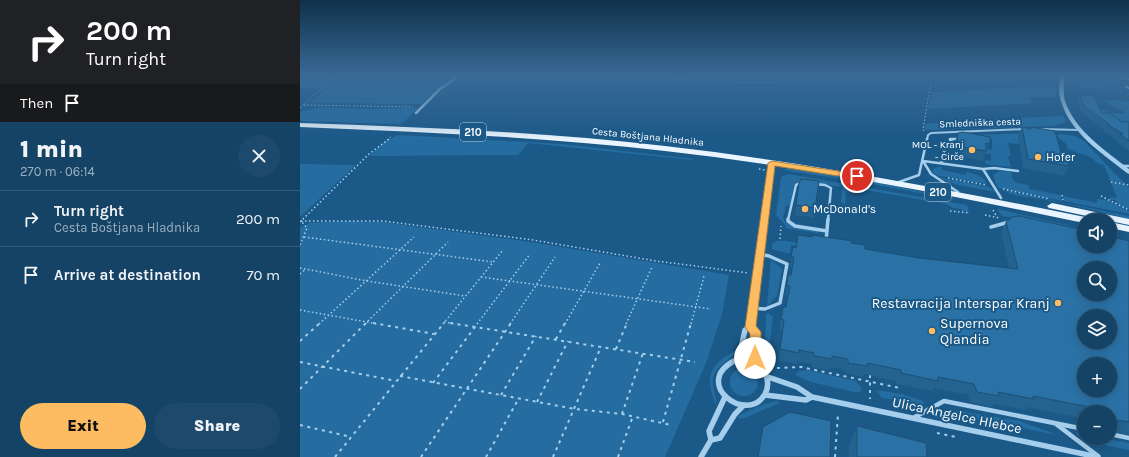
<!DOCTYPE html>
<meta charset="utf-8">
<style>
:root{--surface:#144366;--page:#1d4a6c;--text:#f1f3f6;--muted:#9db0bf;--line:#335c7a;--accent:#fdbc61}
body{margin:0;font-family:Karla,sans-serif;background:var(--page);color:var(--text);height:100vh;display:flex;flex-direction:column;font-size:15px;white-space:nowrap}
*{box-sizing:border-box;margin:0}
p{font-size:13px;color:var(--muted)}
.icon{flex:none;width:22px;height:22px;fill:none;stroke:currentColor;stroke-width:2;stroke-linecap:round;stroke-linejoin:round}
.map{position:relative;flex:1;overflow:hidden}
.sheet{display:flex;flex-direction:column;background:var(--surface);width:300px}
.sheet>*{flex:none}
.hud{background:#202124;color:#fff;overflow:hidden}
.tools{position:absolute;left:777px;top:213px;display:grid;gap:8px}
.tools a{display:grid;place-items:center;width:40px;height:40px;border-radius:50%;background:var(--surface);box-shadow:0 2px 10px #0003,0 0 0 1px var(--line);font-size:20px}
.pin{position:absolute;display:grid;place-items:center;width:34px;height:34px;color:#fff;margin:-17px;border:2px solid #fff;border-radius:50%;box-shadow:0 1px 4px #0007}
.me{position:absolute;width:44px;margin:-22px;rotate:0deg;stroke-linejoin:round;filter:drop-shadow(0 0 3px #0008)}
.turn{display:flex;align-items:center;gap:14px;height:84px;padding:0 20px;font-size:18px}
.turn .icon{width:52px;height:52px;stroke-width:2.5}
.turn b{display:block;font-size:28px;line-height:34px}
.then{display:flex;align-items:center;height:38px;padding:0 20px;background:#0003;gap:8px;font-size:15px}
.round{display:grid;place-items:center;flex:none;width:42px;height:42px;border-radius:21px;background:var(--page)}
.head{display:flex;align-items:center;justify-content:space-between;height:68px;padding:0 20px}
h1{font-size:24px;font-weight:800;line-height:30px}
.action{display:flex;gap:8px;margin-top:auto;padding:8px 20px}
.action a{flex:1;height:46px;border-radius:24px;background:var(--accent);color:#111;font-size:16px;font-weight:800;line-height:46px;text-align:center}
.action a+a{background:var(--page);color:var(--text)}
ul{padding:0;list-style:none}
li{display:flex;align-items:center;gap:12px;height:56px;padding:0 20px;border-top:1px solid var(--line)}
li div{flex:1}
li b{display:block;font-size:15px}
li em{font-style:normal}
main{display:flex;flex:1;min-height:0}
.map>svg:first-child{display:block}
.green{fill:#256da1}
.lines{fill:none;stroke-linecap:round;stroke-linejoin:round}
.path-far2{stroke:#a4ceec;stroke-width:1;stroke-dasharray:1.5 2;stroke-linecap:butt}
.path-far1{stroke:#a4ceec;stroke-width:1.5;stroke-dasharray:1.5 2.5;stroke-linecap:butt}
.path{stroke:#a4ceec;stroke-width:2;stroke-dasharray:3 4.5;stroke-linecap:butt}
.service-far3{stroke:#a4ceec;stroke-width:2}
.service-far2{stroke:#a4ceec;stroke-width:2.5}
.service-far1{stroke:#a4ceec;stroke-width:3.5}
.service{stroke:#a4ceec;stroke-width:4.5}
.minor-far3{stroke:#a4ceec;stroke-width:2.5}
.minor-far2{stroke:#a4ceec;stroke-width:3.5}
.minor-far1{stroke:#a4ceec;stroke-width:4.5}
.minor{stroke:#a4ceec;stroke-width:5.5}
.tertiary{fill:#a4ceec;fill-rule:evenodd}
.primary{fill:#eaf5ff;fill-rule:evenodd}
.wall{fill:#24628f}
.building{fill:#2a72a6;stroke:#1d5074;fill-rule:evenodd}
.route{fill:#fdbc61;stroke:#a47a3f}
.poi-dot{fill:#fdbc61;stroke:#1b5988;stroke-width:1.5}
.labels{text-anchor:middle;stroke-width:4;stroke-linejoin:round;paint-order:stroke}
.far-street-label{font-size:10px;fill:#fff;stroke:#1b5988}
.far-poi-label{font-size:10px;fill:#fff;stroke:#1b5988;text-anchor:end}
.shield{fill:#1b5988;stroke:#bbcddb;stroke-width:1}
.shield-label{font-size:11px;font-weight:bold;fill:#fff}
.poi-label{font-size:12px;fill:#fff;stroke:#1b5988;text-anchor:start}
.near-poi-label{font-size:14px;fill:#fff;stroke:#1b5988;text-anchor:end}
.near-street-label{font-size:14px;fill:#fff;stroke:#1b5988}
</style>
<main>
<section class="sheet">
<div class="hud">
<div class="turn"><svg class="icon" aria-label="right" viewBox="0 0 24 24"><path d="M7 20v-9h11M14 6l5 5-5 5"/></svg><div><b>200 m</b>Turn right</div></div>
<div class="then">Then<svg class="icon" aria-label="arrive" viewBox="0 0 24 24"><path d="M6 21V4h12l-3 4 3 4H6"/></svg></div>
</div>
<div class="head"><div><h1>1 min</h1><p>270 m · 06:14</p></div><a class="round"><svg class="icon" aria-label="close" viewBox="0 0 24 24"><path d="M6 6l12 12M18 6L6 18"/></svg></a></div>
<ul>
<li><svg class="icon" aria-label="right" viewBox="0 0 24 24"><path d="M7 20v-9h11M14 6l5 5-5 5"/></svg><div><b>Turn right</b><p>Cesta Boštjana Hladnika</p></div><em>200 m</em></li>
<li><svg class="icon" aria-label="arrive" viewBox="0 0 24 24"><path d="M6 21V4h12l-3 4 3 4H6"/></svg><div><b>Arrive at destination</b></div><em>70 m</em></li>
</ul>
<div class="action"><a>Exit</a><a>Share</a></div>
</section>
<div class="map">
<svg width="829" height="457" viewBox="0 0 829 457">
<rect width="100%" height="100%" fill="#1b5988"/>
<!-- green -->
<path class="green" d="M0,76H161L144,88H140L121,104L10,103L25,89V87L0,89Z
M756,86V97H728L732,103L628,109L632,92Z
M803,100L829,101V126L789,112L797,108L811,113H825Z
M19,107L67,109L118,108L105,121L100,124L0,121V112Z
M764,116L766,122L754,126L625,130V124L659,121Z
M740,133L718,136L719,144L708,143L711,156H708L711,167H710L691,165L685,163V160L691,161V154H686V149L692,150V139L668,135Z
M762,134L775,136L783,140L825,184L810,181L804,165C796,164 796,161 790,157C782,153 774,153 767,148V145L756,135Z
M98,135L262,144L394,159L392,160L228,143L218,155L69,156L84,142Z
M0,164L56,165L0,217Z
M637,167H642V170L666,175V172C675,174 683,175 687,184L635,175L632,170Z
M488,169L503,170L567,180L660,200L542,179L482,170Z
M699,171L711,172L712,179L717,183L728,185L729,189L761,195L762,201L699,188L696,184L693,175Z
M488,174L667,205L669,212L662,211L661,209L653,208L647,204L559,189L553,190L552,193L546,192L545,204L541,203L542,187L498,181L494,185L490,205L486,206L483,218L485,222L495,228L520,231L518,233L485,228L486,226L476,215L481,177Z
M636,177L689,187L695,192L658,185Z
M811,182L827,185L829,188V209L814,202H817L816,200H810V197L817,198Z
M702,190L829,216V219L760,202L714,195Z
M763,196L797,203V199L808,200L829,211V214L764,201Z
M697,209L784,229V233L728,220L702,216Z
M47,221L81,222L231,242L429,275L422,314L406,363L365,457H0V228L9,223Z
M477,241H486L549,251L491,245L490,254L472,249V244Z
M471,260L482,269L477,296L467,306Z
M468,313L473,317L470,341L467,345L465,342L466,314Z
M436,350V353C426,363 411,368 413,385C414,392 417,398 416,405C407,382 406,369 428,355C431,353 433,352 436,350Z
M430 382a14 14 0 1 1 28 0a14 14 0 1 1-28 0Z
M507,370L556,381L562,389L559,392H554L511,382L495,375L499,371Z
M576,390L602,394L623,401L624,403L619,407L601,403L598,400L582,398Z
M479,401V403L475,405L442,419L437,417C446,411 468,402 479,401Z
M660,411L720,421L757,435L642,412Z
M774,432L784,434V438H803L829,443V450L785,441Z"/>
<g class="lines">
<!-- path-far2 -->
<path class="path-far2" d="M299,76L459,83L593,76
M4,105L113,107
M0,108L35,76
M624,131L623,129L632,76
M87,140L92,136"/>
<!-- path-far1 -->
<path class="path-far1" d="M459,169L465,170
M648,178L686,185
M811,182L829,185
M703,189L750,199
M762,195L763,200
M801,196L829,210
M693,210L697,217
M650,211L670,213
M685,215L699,218
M1,221H83L233,240L356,261L449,273
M0,222L69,154L89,139
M4,237L193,262
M480,239L481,226
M0,245L7,228L1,221
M0,268L67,281L165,296
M0,274L6,269
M181,277L411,309
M0,310L78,324
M144,322L156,324
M19,324L114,237
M65,324L148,242
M143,324L203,250
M177,324L230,254
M210,324L255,257
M265,324L300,263
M326,324L352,267
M391,324L404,276"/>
<!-- path -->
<path class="path" d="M73,323L134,334
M150,323L395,362
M256,339L265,323
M0,341L20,323
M316,349L327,323
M0,362L96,381
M477,368L501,367L600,388
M570,375V399
M100,376L275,409L322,414L371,425
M133,383L178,323
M0,389L66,323
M201,395L236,336
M237,402L268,341
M322,414L343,353
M363,422L391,323
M0,425L51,437
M637,433L656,437
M35,457L144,323
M121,457L211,323
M186,457L219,398
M253,457L301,347
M318,457L333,416
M535,457L538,414"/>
<!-- service-far3 -->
<path class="service-far3" d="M740,129L780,130
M627,140L628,135L631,133L725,129
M650,140L659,138"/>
<!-- service-far2 -->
<path class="service-far2" d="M651,148L650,139H654
M623,161L683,169L694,168L718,171
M623,161L631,174L658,192
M640,163L651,156
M822,166H829
M683,169L701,198
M599,182L619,175L627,139
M515,184L525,185L531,188L528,220
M488,220L496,185L501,182"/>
<!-- service-far1 -->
<path class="service-far1" d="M488,219V221L495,226L527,231
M691,227L709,222
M526,241L528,219
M453,308L465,309L480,303L487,264L469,256L460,254"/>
<!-- service -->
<path class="service" d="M615,417L644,401L784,429
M756,424L798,456
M810,434L829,438"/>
<!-- minor-far3 -->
<path class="minor-far3" d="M806,76L829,79
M820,84L829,88
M116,113L140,89L159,76"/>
<!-- minor-far2 -->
<path class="minor-far2" d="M464,220L472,163"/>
<!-- minor-far1 -->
<path class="minor-far1" d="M450,324L464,219"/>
<!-- minor -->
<path class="minor" d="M450,327L451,323
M450,327L455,332V358L459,364
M436,360C441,360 447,360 451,361C464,366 472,381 465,394C447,426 390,382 436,360Z
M436,360L440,353L445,330L450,327
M468,377L497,387L512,397
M465,395L506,400L512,397
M512,397L798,457
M411,440L409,431L425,397
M401,457L411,440L420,438L435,414L444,405"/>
<!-- tertiary -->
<path class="tertiary" d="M760,76H764C764,84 763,93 765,101C775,131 806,151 829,169V174L827,173C803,154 770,133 761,101C758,93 760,84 760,76Z"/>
<!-- primary -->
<path class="primary" d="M0,123C122,127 244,132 365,146C506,162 646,189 785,217L790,220H784V223C645,194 506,167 365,151C244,137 122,132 0,127Z
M752,203L829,219V225L749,208L747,206Z
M810,222L829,226V232L810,228Z"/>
</g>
<!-- wall -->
<path class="wall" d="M779,76H816L827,84L822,92L793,90L775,85L776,82Z
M780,96L802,113L822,122H829V151L815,141L816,140L803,131L804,130L781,112L777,102Z
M722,127L730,128L731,127L761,152L769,166L764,176L723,168L718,136Z
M658,133L690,144L682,161L653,155L655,142Z
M499,182L515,208L514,218L495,215Z
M706,222L829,241V435L810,431V412H784V419L728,407L725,410L694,404L692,407L670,402L668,395L634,388L633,391L596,384V381L564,374L563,377L545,373V370L530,367L529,370L512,367V364L497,361V364L478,360L483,331L479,330L481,319L486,307L488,297H485L488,275H491L493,268L490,267L491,257L496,248L551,243L565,249L619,258L709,268L701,232Z
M557,426L627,457H549V446Z"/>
<!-- building -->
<path class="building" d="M779,76H816L827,84L797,82Z
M793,95L802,113H809L822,122H829V141L820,134H823L807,124H809L784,106L780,96Z
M722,127L731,129V127L755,131L761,152L765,153L769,166L728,159Z
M663,132L690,137V144L686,143V151L657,146L658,133Z
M501,179L519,181L515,208L496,205L499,182H500Z
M719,216L784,230V246H810V236L829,241V422L810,419V412H801L800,409L733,396L734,399L698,392L699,396L677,392L674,384L638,377V381L601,373V370L567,363V366L548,363V359L532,356V359L514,356V353L499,350V353L480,349L484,320L481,319L483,307H486L490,286H487L488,275H491L494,257H491L493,247L496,248L498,235L512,237V235L552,241L551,243L565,245V249L619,258L718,269L706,222L712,217ZM784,268H810V294H784ZM784,316H810V342H784ZM784,364H810V390H784Z
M490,412L531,421L530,457H458L463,427Z
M557,426L626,443L627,457H557Z"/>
<!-- sky -->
<linearGradient id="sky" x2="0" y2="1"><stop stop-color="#0f314b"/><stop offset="0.54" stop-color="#396a96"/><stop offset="1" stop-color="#396a96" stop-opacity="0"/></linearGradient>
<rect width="829" height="140" fill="url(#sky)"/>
<!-- route -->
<path class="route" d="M472,161L557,174L561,176L557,179L475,166L456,326L461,332V358L460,361L455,363L451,361L449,358L450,334L445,327L468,163Z"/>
<!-- markers -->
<g class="poi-dot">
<circle cx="672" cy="150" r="4"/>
<circle cx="738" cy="157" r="4"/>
<circle cx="505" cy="209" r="4"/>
<circle cx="758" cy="303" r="4"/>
<circle cx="632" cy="331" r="4"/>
</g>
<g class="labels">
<!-- far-street labels -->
<g class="far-street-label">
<text transform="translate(680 122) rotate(-2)" y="4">Smledniška cesta</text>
<text transform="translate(348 136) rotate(6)" y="4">Cesta Boštjana Hladnika</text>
</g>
<!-- far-poi labels -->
<g class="far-poi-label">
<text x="664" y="148">MOL - Kranj<tspan x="664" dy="12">- Čirče</tspan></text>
</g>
<!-- shield labels -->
<g class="shield">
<rect x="160" y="123" width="26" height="18" rx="3"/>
<rect x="625" y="183" width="26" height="18" rx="3"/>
</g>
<g class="shield-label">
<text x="173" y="136">210</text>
<text x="638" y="196">210</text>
</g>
<!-- poi labels -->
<g class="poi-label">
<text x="746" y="161">Hofer</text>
<text x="513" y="213">McDonald's</text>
</g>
<!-- near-poi labels -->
<g class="near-poi-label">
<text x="750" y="308">Restavracija Interspar Kranj</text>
<text x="640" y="328" text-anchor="start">Supernova<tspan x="640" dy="16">Qlandia</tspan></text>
</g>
<!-- near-street labels -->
<g class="near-street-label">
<text transform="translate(657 415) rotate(12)" y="5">Ulica Angelce Hlebce</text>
</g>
</g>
</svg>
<div class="tools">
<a><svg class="icon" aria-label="sound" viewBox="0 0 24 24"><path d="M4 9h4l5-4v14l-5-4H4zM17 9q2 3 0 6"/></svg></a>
<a><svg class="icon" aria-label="search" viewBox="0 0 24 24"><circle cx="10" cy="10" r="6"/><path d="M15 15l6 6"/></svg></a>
<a><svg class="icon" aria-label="layers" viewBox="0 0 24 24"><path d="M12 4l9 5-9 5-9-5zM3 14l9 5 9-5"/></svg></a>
<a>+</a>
<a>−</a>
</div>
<div class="pin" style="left:557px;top:176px;background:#d93025"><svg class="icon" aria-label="arrive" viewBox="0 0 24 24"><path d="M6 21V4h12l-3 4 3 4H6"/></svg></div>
<svg class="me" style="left:455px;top:358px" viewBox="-20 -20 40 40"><circle r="19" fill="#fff"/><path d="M0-13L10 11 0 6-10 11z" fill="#fdbc61"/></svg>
</div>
</main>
